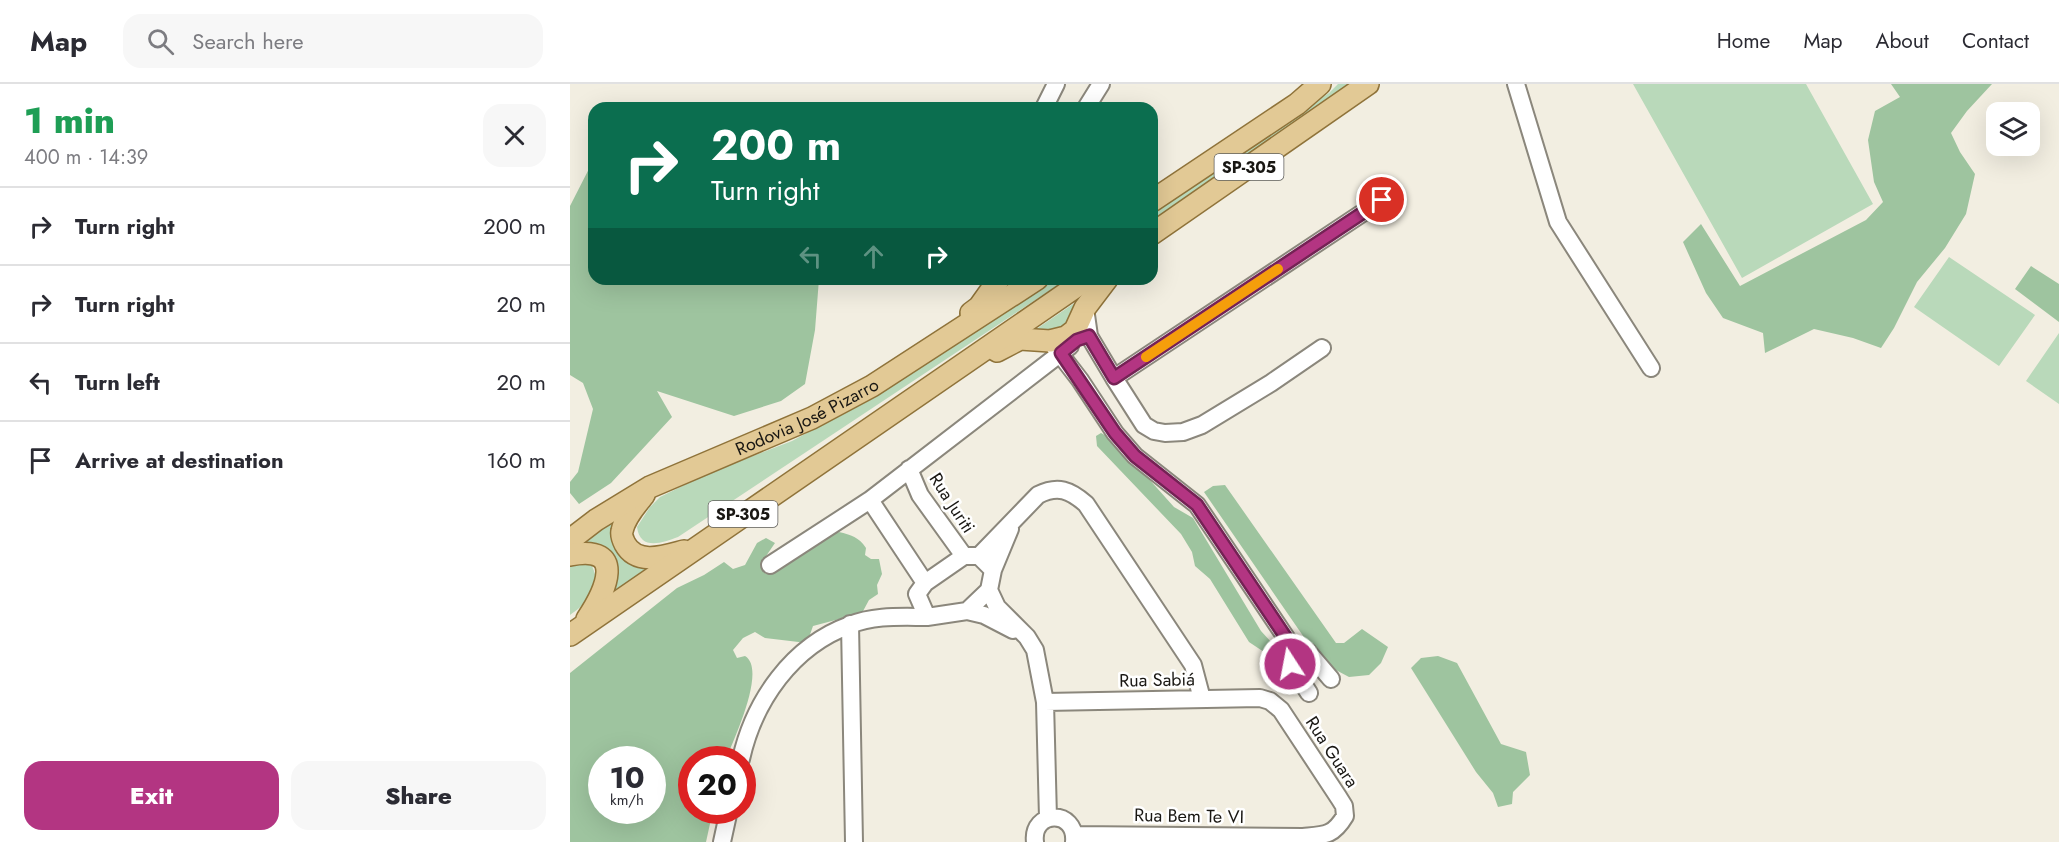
<!DOCTYPE html>
<meta charset="utf-8">
<style>
:root{--surface:#fff;--page:#f7f7f7;--text:#2b2b33;--muted:#7c7c81;--line:#e1e1e2;--accent:#b33582}
body{margin:0;font-family:Jost,sans-serif;background:var(--page);color:var(--text);height:100vh;display:flex;flex-direction:column;font-size:22px;white-space:nowrap}
*{box-sizing:border-box;margin:0}
p{font-size:20px;color:var(--muted)}
.icon{flex:none;width:33px;height:33px;fill:none;stroke:currentColor;stroke-width:2;stroke-linecap:round;stroke-linejoin:round}
.map{position:relative;flex:1;overflow:hidden}
.panel{display:flex;flex-direction:column;background:var(--surface);width:570px}
.panel>*{flex:none}
.guide{position:absolute;left:18px;top:18px;width:570px;height:183px;border-radius:18px;box-shadow:0 6px 24px #0002;background:#0b6e4f;color:#fff;overflow:hidden}
.buttons{position:absolute;left:1416px;top:18px;display:grid;gap:12px}
.buttons a{display:grid;place-items:center;width:54px;height:54px;border-radius:12px;background:var(--surface);box-shadow:0 6px 24px #0002;font-size:30px}
.speed{position:absolute;left:18px;top:662px;display:flex;gap:12px;font-size:30px;font-weight:700;text-align:center}
.speed>*{display:grid;place-content:center;width:78px;height:78px;border-radius:50%;background:var(--surface);box-shadow:0 6px 24px #0002;line-height:1}
.speed small{font-size:15px;font-weight:400}
.speed .limit{border:9px solid #d22;background:#fff;color:#111}
.pin{position:absolute;display:grid;place-items:center;width:51px;height:51px;color:#fff;margin:-26px;border:3px solid #fff;border-radius:50%;box-shadow:0 2px 6px #0007}
.me{position:absolute;width:66px;margin:-33px;rotate:349deg;stroke-linejoin:round;filter:drop-shadow(0 0 4px #0008)}
.turn{display:flex;align-items:center;gap:21px;height:126px;padding:0 24px;font-size:27px}
.turn .icon{width:78px;height:78px;stroke-width:2.5}
.turn b{display:block;font-size:42px;line-height:51px}
.lanes{display:flex;align-items:center;height:57px;padding:0 24px;background:#0003;justify-content:center;gap:30px;direction:ltr}
.lanes .off{opacity:.35}
.round{display:grid;place-items:center;flex:none;width:63px;height:63px;border-radius:18px;background:var(--page)}
.head{display:flex;align-items:center;justify-content:space-between;height:102px;padding:0 24px}
h1{font-size:36px;font-weight:800;line-height:45px;color:#1e9e55}
.primary-button{display:flex;gap:12px;margin-top:auto;padding:12px 24px}
.primary-button a{flex:1;height:69px;border-radius:18px;background:var(--accent);color:#fff;font-size:24px;font-weight:800;line-height:69px;text-align:center}
.primary-button a+a{background:var(--page);color:var(--text)}
ul{padding:0;list-style:none}
li{display:flex;align-items:center;gap:18px;height:78px;padding:0 24px;border-top:2px solid var(--line)}
li div{flex:1}
li b{display:block;font-size:22px}
li em{font-style:normal}
header{display:flex;align-items:center;gap:36px;box-sizing:border-box;height:84px;padding:0 30px;background:var(--surface);border-bottom:2px solid var(--line)}
header strong{font-size:28px}
nav{display:flex;gap:33px;margin-inline-start:auto;font-size:21px}
.search{width:420px;height:54px;background:var(--page);display:flex;align-items:center;gap:15px;box-sizing:border-box;padding:0 21px;border-radius:18px;color:var(--muted);font-size:22px}
main{display:flex;flex:1;min-height:0}
.map>svg:first-child{display:block}
.green{fill:#b9d9ba}
.forest{fill:#9ec49f;fill-rule:evenodd}
.lines{fill:none;stroke-linecap:round;stroke-linejoin:round}
.minor-casing{stroke:#8b877c;stroke-width:20}
.major-casing{stroke:#8f733a;stroke-width:24}
.minor{stroke:#fff;stroke-width:16}
.major{stroke:#e2c995;stroke-width:21}
.route-casing{stroke:#742254;stroke-width:15}
.route{stroke:#b33582;stroke-width:10}
.slow{stroke:#f59e0b;stroke-width:10}
.labels{text-anchor:middle;stroke-width:5;stroke-linejoin:round;paint-order:stroke}
.shield{fill:#fff;stroke:#5e5d5a;stroke-width:1.5}
.shield-label{font-size:16px;font-weight:bold;fill:#191713}
.street-label{font-size:18px;fill:#191713;stroke:#fff}
</style>
<header>
<strong>Map</strong>
<div class="search"><svg class="icon" aria-label="search" viewBox="0 0 24 24"><circle cx="10" cy="10" r="6"/><path d="M15 15l6 6"/></svg>Search here</div>
<nav><a>Home</a><a>Map</a><a>About</a><a>Contact</a></nav>
</header>
<main>
<section class="panel">
<div class="head"><div><h1>1 min</h1><p>400 m · 14:39</p></div><a class="round"><svg class="icon" aria-label="close" viewBox="0 0 24 24"><path d="M6 6l12 12M18 6L6 18"/></svg></a></div>
<ul>
<li><svg class="icon" aria-label="right" viewBox="0 0 24 24"><path d="M7 20v-9h11M14 6l5 5-5 5"/></svg><div><b>Turn right</b></div><em>200 m</em></li>
<li><svg class="icon" aria-label="right" viewBox="0 0 24 24"><path d="M7 20v-9h11M14 6l5 5-5 5"/></svg><div><b>Turn right</b></div><em>20 m</em></li>
<li><svg class="icon" aria-label="left" viewBox="0 0 24 24"><path d="M17 20v-9H6M10 6l-5 5 5 5"/></svg><div><b>Turn left</b></div><em>20 m</em></li>
<li><svg class="icon" aria-label="arrive" viewBox="0 0 24 24"><path d="M6 21V4h12l-3 4 3 4H6"/></svg><div><b>Arrive at destination</b></div><em>160 m</em></li>
</ul>
<div class="primary-button"><a>Exit</a><a>Share</a></div>
</section>
<div class="map">
<svg width="1489" height="758" viewBox="0 0 1489 758">
<rect width="100%" height="100%" fill="#f2eee1"/>
<!-- green -->
<path class="green" d="M768,0H785L582,139V126L759,9Z
M1063,0H1236L1303,120L1172,194Z
M1379,173L1465,231L1429,282L1344,223Z
M479,195H497L108,453C92,459 70,467 67,443L80,423L90,413L139,389L222,357L294,318Z
M506,218L502,234L496,246L462,248Z
M1489,249V320L1456,297Z
M44,437C37,466 53,483 82,483L35,516L45,494L0,466L27,442Z
M12,478L22,482C33,506 19,517 0,531V480Z"/>
<!-- forest -->
<path class="forest" d="M1321,0H1422L1397,27L1381,49L1390,68L1405,90L1396,130L1375,164L1347,198L1324,244L1311,264L1283,254L1244,245L1195,269L1193,249L1153,234L1136,209L1113,158L1131,140L1170,202L1296,136L1313,118L1304,98L1298,56L1305,27L1330,13Z
M24,75V195H249L245,246L235,300L211,317L164,332L87,307L102,333L41,399L9,420L0,409V398L8,388L23,325L13,299L0,291V122Z
M1461,182L1489,200V238L1445,205Z
M531,349L544,356L604,423L623,434L691,547L715,573L714,582L703,585L696,578L697,570L679,558L640,495L625,482L622,468L611,450L527,362L526,352Z
M655,401L766,559H774L792,545L818,563L811,579L799,591L779,593L764,585L740,562L634,408L643,402Z
M269,448C281,451 289,453 296,464L295,471L301,475H309L312,490L307,501L308,510L299,516L292,529L243,542L237,559L195,554L185,548L173,554L163,566L167,574L175,572C197,585 164,655 156,675H122V726H143L136,758H0V589L107,504L134,491L154,478L163,485L175,481L187,459L196,454L205,459L190,481L196,490C224,483 241,456 269,448ZM32,675H82V726H32Z
M868,572L887,579L931,660L956,668L960,691L943,708L942,720L928,723L923,709L906,688L841,584L851,574Z"/>
<g class="lines">
<!-- minor casing -->
<g class="minor-casing">
<path id="minor" d="M946,0L988,138L1081,284
M474,24L486,0
M516,24L531,0
M515,224L519,252L544,294L574,341L584,347L595,349L613,348L632,341L701,299L752,264
M480,257L510,296L545,349L565,372L627,421L723,564L738,568L761,595
M544,294L812,116
M339,385L350,411L394,472
M300,416L355,499
M409,472L468,411C488,401 500,406 516,420L623,581L632,615
M200,481L300,416L500,262
M423,486L440,445
M419,506L397,527L357,533L347,510L355,499L394,472H409L423,486L419,506L427,523L457,553L465,566L475,618L478,734
M397,527L414,531L443,546
M280,540L284,758
M723,564L720,580L739,609
M475,618L690,614L700,617L711,626L769,714L774,722L775,732C763,752 755,751 733,753L504,751
M171,675C184,617 222,562 280,541C304,531 331,533 357,533
M152,758L159,726
M465,758C461,726 507,725 504,758"/>
</g>
<!-- major casing -->
<g class="major-casing">
<g id="major">
<path d="M582,117L727,20L750,0"/>
<path d="M582,150L798,0"/>
<path d="M401,229L409,223L429,195"/>
<path d="M427,267L450,255L480,257L496,253L505,246L515,224L537,195"/>
<path d="M74,411C66,421 55,433 52,447C51,451 53,456 55,460C67,482 95,472 114,467"/>
<path id="s1" d="M0,456L26,436L80,403L242,334L302,302L467,195"/>
<path d="M0,471C58,460 35,508 17,535"/>
<path d="M0,551L517,195"/>
</g>
</g>
<!-- minor -->
<use href="#minor" class="minor"/>
<!-- major -->
<use href="#major" class="major"/>
</g>
<g class="lines">
<!-- route casing -->
<g class="route-casing">
<path id="route" d="M720,580L723,564L627,421L565,372L545,349L491,269L507,256L519,252L544,294L812,116"/>
</g>
<!-- route -->
<use href="#route" class="route"/>
<!-- slow -->
<path class="slow" d="M576,273L708,185"/>
</g>
<g class="labels">
<!-- shield labels -->
<g class="shield">
<rect x="644.5" y="70" width="69" height="26" rx="4.5"/>
<rect x="138.5" y="417" width="69" height="26" rx="4.5"/>
</g>
<g class="shield-label">
<text x="679" y="89">SP-305</text>
<text x="173" y="436">SP-305</text>
</g>
<!-- street labels -->
<g class="street-label">
<text dy="6" stroke="none"><textPath href="#s1" startOffset="268">Rodovia José Pizarro</textPath></text>
<text transform="translate(382 419) rotate(57)" y="6">Rua Juriti</text>
<text transform="translate(587 596) rotate(-1)" y="6">Rua Sabiá</text>
<text transform="translate(762 668) rotate(57)" y="6">Rua Guara</text>
<text transform="translate(619 732) rotate(1)" y="6">Rua Bem Te VI</text>
</g>
</g>
</svg>
<div class="buttons">
<a><svg class="icon" aria-label="layers" viewBox="0 0 24 24"><path d="M12 4l9 5-9 5-9-5zM3 14l9 5 9-5"/></svg></a>
</div>
<div class="speed"><div>10<small>km/h</small></div><div class="limit">20</div></div>
<div class="pin" style="left:812px;top:116px;background:#d93025"><svg class="icon" aria-label="arrive" viewBox="0 0 24 24"><path d="M6 21V4h12l-3 4 3 4H6"/></svg></div>
<svg class="me" style="left:720px;top:580px" viewBox="-20 -20 40 40"><circle r="17" fill="#b33582" stroke="#fff" stroke-width="3"/><path d="M0-11L8 9 0 5-8 9z" fill="#fff"/></svg>
<div class="guide">
<div class="turn"><svg class="icon" aria-label="right" viewBox="0 0 24 24"><path d="M7 20v-9h11M14 6l5 5-5 5"/></svg><div><b>200 m</b>Turn right</div></div>
<div class="lanes"><svg class="icon off" aria-label="left" viewBox="0 0 24 24"><path d="M17 20v-9H6M10 6l-5 5 5 5"/></svg><svg class="icon off" aria-label="ahead" viewBox="0 0 24 24"><path d="M12 20V5M6 11l6-6 6 6"/></svg><svg class="icon" aria-label="right" viewBox="0 0 24 24"><path d="M7 20v-9h11M14 6l5 5-5 5"/></svg></div>
</div>
</div>
</main>
